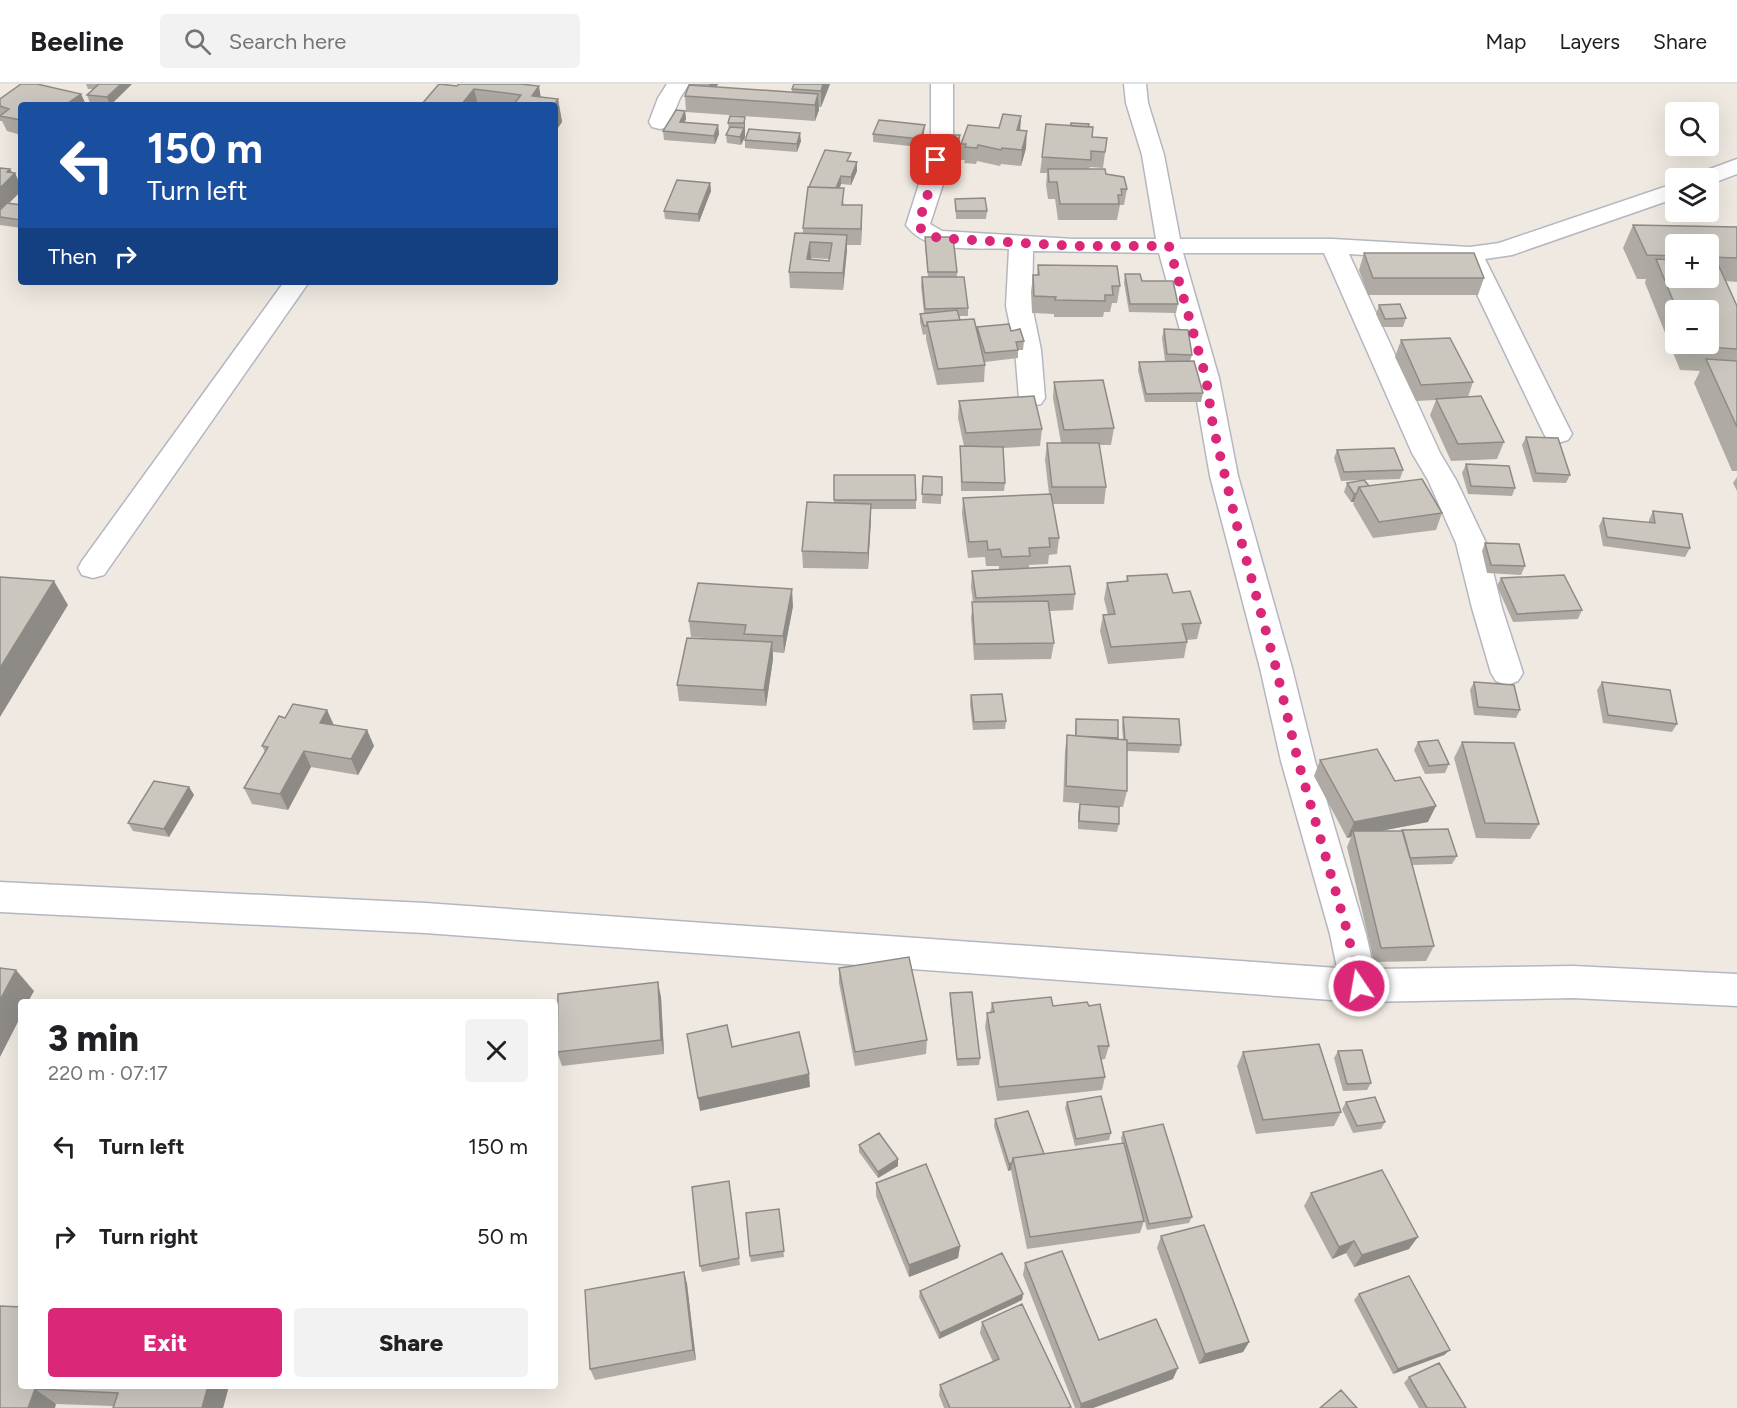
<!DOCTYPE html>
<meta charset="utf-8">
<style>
:root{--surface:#fff;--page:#f2f2f2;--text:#202124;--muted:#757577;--line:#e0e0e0;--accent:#db2777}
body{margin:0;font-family:Figtree,sans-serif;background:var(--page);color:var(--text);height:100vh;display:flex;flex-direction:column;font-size:22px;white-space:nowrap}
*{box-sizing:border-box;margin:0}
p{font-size:20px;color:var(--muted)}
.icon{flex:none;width:33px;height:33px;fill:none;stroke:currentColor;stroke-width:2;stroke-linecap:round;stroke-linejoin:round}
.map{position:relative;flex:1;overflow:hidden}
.drawer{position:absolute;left:18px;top:915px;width:540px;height:390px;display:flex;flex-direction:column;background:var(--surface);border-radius:6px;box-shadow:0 6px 24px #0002}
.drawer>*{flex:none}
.top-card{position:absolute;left:18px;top:18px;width:540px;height:183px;border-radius:6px;box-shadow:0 6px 24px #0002;background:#1a4fa0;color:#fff;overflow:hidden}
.buttons{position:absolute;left:1665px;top:18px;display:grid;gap:12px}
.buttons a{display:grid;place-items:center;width:54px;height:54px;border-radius:6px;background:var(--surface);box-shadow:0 6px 24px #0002;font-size:30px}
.pin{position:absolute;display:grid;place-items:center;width:51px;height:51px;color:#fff;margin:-26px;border-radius:12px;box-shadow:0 3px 9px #0006}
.me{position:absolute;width:66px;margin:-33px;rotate:348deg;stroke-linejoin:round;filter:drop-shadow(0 0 4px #0008)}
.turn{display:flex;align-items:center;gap:21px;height:126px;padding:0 30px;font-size:27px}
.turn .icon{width:78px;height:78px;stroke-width:2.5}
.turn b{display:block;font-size:42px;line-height:51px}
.then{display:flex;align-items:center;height:57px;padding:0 30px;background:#0003;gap:12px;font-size:22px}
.round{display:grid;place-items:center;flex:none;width:63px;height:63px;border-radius:6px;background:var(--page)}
.summary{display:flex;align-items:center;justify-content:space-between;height:102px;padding:0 30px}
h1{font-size:36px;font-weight:800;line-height:45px}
.button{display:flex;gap:12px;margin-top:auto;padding:12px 30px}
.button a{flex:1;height:69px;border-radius:6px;background:var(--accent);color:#fff;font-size:24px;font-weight:800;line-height:69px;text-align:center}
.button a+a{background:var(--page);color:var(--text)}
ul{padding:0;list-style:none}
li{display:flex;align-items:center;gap:18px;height:90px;padding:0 30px}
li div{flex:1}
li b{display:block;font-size:22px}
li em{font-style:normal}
header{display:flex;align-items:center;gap:36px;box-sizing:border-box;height:84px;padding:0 30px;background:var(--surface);border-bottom:2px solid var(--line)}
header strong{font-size:28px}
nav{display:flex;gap:33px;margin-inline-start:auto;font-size:21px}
.search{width:420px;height:54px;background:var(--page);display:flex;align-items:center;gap:15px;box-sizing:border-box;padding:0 21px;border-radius:6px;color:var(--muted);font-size:22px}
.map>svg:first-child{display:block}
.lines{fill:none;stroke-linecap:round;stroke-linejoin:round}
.minor-casing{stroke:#b4b7c1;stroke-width:3}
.minor{fill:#fff;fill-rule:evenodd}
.wall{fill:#afaba4;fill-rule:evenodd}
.shaded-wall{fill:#8e8b86}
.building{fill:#cbc7bf;stroke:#8e8b86;stroke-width:1.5;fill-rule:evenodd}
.route{stroke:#db2777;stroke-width:10;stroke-dasharray:0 18}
</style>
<header>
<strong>Beeline</strong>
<div class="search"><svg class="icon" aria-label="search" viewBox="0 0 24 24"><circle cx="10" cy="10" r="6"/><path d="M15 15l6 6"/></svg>Search here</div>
<nav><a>Map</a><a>Layers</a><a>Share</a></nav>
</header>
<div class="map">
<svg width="1737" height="1324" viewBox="0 0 1737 1324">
<rect width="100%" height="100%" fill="#efe9e1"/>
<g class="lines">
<!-- minor casing -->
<g class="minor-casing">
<path id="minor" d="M667,0H689L680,14L668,43L660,45L652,43L649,38L658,14Z
M931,0H953V53L944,97L930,140L942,147L1074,155H1156L1142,71L1126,19L1124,0H1146L1148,19L1164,71L1180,155H1333L1470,163L1499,159L1676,99V114L1512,171L1485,175L1572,350L1568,356L1558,359L1548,356L1544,350L1461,177L1349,170L1440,369L1456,396L1486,459L1502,524L1523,589L1518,597L1507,601L1496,597L1491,589L1472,524L1456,459L1428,396L1412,369L1324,169H1183L1219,294L1238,392L1292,584L1315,677L1366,850L1374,885L1573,882L1737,890V922L1573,914L1359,918L425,849L0,828V798L425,819L1337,884L1330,850L1281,677L1260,584L1210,392L1193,294L1159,169L1033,167L1032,222L1041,266L1045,314L1041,320L1032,322L1023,320L1019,314L1015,266L1006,222L1009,165C976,163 927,171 906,141L920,97L931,53Z
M1737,75V90L1708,101V94H1696L1699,89Z
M284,198H309L104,491L93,494L82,491L78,484L82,477Z"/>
</g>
<!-- minor -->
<use href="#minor" class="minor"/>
</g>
<!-- wall -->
<path class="wall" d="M86,0H132L111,21L90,19L87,11L93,5H88Z
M439,0L558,15L562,38L555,48V21H421Z
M690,0H718L716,3L792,8V5L794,0H830L821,23H819V26L815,37L686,28L685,12Z
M81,10L86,21H21V51L7,47L2,37H0V15Z
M685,27L686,35L684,39L718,41L719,50L715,60L664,56L663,47Z
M1021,32L1020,47L1026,64L1021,82L1001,80L1000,82L977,77L976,80L964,79L965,76H961V60L999,44Z
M745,33V53L741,61L727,59L726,51L729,46L728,39Z
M1088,43L1092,53L1107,54L1103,84L1090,83L1089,85L1106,90L1127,105L1124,121H1120L1117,136H1058L1055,115H1048L1046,101L1047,89H1040L1042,73Z
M924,49L919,63L873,58V50Z
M960,51L959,59L957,67H944L945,58Z
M745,56L801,57L797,68L745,64Z
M850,78L857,87L851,101L841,100L840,104L844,121H862L861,161H847L843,206L790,204L789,188L803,150V144ZM811,174L829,175V177L811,176Z
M0,84L10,85L12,89H15L21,103V107L9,119L21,121V144L0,141Z
M710,99L711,107L699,138L665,135L664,127Z
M955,115L987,127L986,135H956Z
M1633,141L1737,143V198L1726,197L1737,222V387H1732L1694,299L1700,287L1680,286L1645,199L1646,195H1637L1623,164ZM1676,160H1708V194H1676ZM1676,226H1708V260H1676Z
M925,153L957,188V193L968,224V232H959L960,236L977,247V243L1011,247L1024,257L1023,266H1018V274L985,278V281L984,298L937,301L926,255V250L923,251L920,238V230L924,229L921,202L922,193H928L925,162Z
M1364,169L1484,194L1478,211H1368L1359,186Z
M1038,181L1120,202L1117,219H1112L1110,228H1104L1103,233H1054V230L1032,229L1031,208L1033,191H1037Z
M1125,190L1142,197L1178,220L1176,229L1129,228L1124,199Z
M1379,221L1406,234L1403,243H1382L1376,230Z
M1164,245L1192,271L1190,277L1203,309L1201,318H1145L1138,286L1139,278L1165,277L1162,254Z
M1401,256L1473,298L1468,313L1504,358L1497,375L1451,377L1430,331L1436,316L1416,317L1395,273Z
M1054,298L1114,344L1111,361H1099L1106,403L1104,420H1053L1059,454L1057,470L1049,471L1048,480L1029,481V484L1075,510L1073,526L1050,527L1054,559L1051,575L974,576L971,534L973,518L971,503L972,487L999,485V482H986L985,473L968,474L962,430L963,414L1049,410L1045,376L1047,359H1061L1053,314Z
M959,317L1042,345L1040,362L1003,364L1005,399L1004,407H961L960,362H964L958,334Z
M1526,353L1570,391L1566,399L1533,398L1522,361Z
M1337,366L1403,386L1400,395L1365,396L1369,402L1442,429L1436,446L1373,454L1353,420L1354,418H1351L1344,408L1347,399L1363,396L1341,397L1334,374Z
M1466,380L1515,404L1512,412L1468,410L1462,389Z
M834,391L916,416V425H871L868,485L803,484L802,467L834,419Z
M923,392L942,393L941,420L922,419Z
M1737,393V407L1733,399Z
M1653,427L1690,464L1685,473L1603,462L1599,442L1603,434L1649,439V436Z
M1485,459L1525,482L1521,491L1487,489L1482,467Z
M1127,492L1173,509L1201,539L1197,555L1187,556V558L1184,574L1108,580L1100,547L1103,531H1108L1104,515L1107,499L1126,498Z
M1501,494L1582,526L1578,535L1513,538L1497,502Z
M793,522L784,569L773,568V575L766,622L679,617L677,601L745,557L691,553L689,537Z
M1474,598L1520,626L1516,634L1474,631L1470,606Z
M1602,598L1677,640L1672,648L1603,639L1597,606Z
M971,611L1006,637L1005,645L973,646L970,620Z
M327,626L334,641L367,646L374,662L358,691L311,683L288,726L252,720L244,704L265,668L262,662L285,634Z
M1123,633L1181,661L1179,669L1127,667V707L1123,723H1119V740L1117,748L1078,745V728L1080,720L1116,722L1063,718L1065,667L1067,651L1075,652V643L1076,635L1118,636V655L1123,656L1122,642Z
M1418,658L1449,680L1445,689L1425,690L1414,666Z
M1462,658L1539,740L1530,755L1476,754L1454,674Z
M1320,676L1395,697L1428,738L1379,747L1457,772L1452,780L1412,781L1434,862L1426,877L1374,878L1347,763L1351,753L1347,754L1314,692Z
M189,703L194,711L169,753L133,747L128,739Z
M839,884L927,956L926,970L855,982L839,899Z
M950,909L980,974L979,981L957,982L950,917Z
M661,913L664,970L562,982L557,968Z
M992,919L1053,922H1089L1109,962L1105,975L1101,976L1105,993L1102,1006L997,1017L985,943L987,929H990Z
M1338,967L1371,999L1367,1006L1343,1007L1334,974Z
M1243,968L1341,1028L1334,1042L1256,1050L1237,982Z
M1067,1018L1111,1049L1109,1056L1075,1062L1065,1024Z
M1346,1018L1385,1038L1381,1045L1353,1049L1342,1025Z
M995,1035L1044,1070L1122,1059L1121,1054L1123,1048L1192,1133L1189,1139L1147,1146L1140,1121L1144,1137L1140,1149L1027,1165L1011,1086L1008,1087L994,1042Z
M859,1061L898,1075V1082L878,1094L859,1068Z
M729,1097L740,1181L702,1188L700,1182Z
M876,1099L960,1162L958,1174L909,1193L876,1112Z
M1311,1109L1409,1165L1354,1183L1346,1169L1332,1175L1304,1122Z
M780,1131L784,1173L751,1178L750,1172Z
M1161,1152L1249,1258L1243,1268L1199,1280L1157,1164Z
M1025,1179L1099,1256L1173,1295L1093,1324H1075L1023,1191Z
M684,1188L687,1200L696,1276L595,1296L590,1285Z
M920,1207L1023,1210L1022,1216L939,1255L919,1213Z
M1359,1210L1450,1266L1444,1271L1393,1290L1354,1216Z
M982,1238L1070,1324H944L939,1311L940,1301L993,1278L980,1249Z
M1409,1293L1466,1324H1419L1404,1299Z
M21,1302H229L223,1324H113V1322L56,1320Z"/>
<!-- shaded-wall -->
<path class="shaded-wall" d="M121,0H132L110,21L107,13Z
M709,0H718L711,13H710Z
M823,0H830L821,23V7Z
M539,2L542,21L532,12Z
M474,5L478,21H461Z
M81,10L86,21H65Z
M818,10L819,26L815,37V21Z
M558,15L562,38L555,48V21H554Z
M685,27L686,35L680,47V38Z
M1021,32L1020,48L1017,46Z
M745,33V53L741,61L740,53L744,45V39Z
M718,41L719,50L715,60L714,52Z
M925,41L924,49L919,63L920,55Z
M1027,47L1026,64L1021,82L1022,66Z
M800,49L801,57L797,68V60Z
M960,51L959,59L957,67V59Z
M857,78V87L851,101V93Z
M10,85L13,91L15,89L21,103V107L0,128V104L7,88Z
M841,92V100L834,117V109Z
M710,99L711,107L699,138L698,130Z
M862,121V138L861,161V145Z
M847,151V167L843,206V189Z
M810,158L811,174L809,188L807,175Z
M1357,409L1354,418H1351L1354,410Z
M871,420V437L868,485V469Z
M54,497L68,521L0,633V584Z
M792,505L793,522L784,569L783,552Z
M772,558L773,575L766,622L764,606Z
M327,626L334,642L320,639Z
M367,646L374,662L358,691L351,675Z
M304,667L311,683L288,726L280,710Z
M189,703L194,711L169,753L164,745Z
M1436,722L1428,738L1354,752L1353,747L1351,753L1347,754L1354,738Z
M16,886L34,907L28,918H21V932L0,973V916Z
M658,898L661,913L664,970L661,956Z
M809,990L810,1003L700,1027L698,1014Z
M898,1075V1082L878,1094V1088Z
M1012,1079L1011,1086L1008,1087L1009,1080Z
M1418,1153L1409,1165L1354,1183L1362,1171Z
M1354,1157L1346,1169L1332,1175L1339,1163Z
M960,1162L958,1174L909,1193V1181Z
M684,1188L687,1200L696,1276L693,1266Z
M1023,1210L1022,1216L939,1255L940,1249Z
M1249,1258L1243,1268L1199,1280L1205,1270Z
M1450,1266L1444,1271L1393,1290L1398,1285Z
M1178,1284L1173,1295L1093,1324H1080L1081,1320Z
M208,1302H229L223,1324H202Z
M35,1305L56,1320L55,1324H28Z"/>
<!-- building -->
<path class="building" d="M21,0H37L81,10L65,21H21V36L0,32L9,25L0,22V15Z
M99,0H121L107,13L87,11Z
M439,0L457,2L459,0H520L539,2L532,12L558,15L554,21H513L521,11L474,5L461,21H421Z
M794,0H823L821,7L792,5Z
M689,1L818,10L815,21L685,12Z
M676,26L685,27L680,38L718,41L714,52L663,47Z
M1003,30L1021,32L1017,46L1027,47L1022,66L1002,64L1001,66L978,61L977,64L965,63L966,60H961L968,41L999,44Z
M730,32L745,33L744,39H728Z
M879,36L925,41L920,55L873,50Z
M1071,39L1089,40L1088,43L1071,42Z
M1046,40L1093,43L1092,53L1107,54L1105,68L1091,67V76L1042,73Z
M730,43L744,44L740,53L726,51Z
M749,45L800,49L797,60L745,56Z
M952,51H960L957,59L945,58Z
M825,66L851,69L847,77L857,78L851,93L841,92L836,104L809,103Z
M0,84L10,85L7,88L15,89L0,104Z
M1048,85H1105L1106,90L1124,93L1127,105H1121L1122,111H1118L1119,120H1060L1057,98H1049Z
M677,96L710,99L698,130L664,127Z
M808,103L844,104L842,121H862L861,145L803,144Z
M985,114L987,127H956L955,115Z
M7,119L21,121V136L0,133V126Z
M1633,141L1737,143V174L1708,173V160H1676V172L1647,171Z
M795,149L847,151L843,189L789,188ZM810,158L832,159L829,177L807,175Z
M925,153H953L957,188H928Z
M1364,169H1474L1484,194H1373Z
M1656,175L1676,176V194H1708V177L1717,178L1737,222V265L1692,262L1690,260H1708V226H1677Z
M1038,181L1117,182L1120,202H1112L1113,211H1105V217L1055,216L1056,213L1034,212L1033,191H1039Z
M1125,190H1140L1142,197H1173L1178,220H1130Z
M922,193H964L968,224L925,225Z
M1400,220L1406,234L1385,235L1379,221Z
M957,226L960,236L927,238V242H924L920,230Z
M974,235L985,281L938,285L927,238Z
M1009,240L1011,247L1020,245L1024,257L1016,258L1018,266L985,269L977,243Z
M1164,245L1188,246L1192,271L1167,270Z
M1450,254L1473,298L1421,301L1401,256Z
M1706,275L1737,277V343Z
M1194,277L1203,309L1146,310L1139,278Z
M1103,296L1114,344L1064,346L1054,298Z
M1034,312L1042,345L966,349L959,317Z
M1481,312L1504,358L1458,360L1436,315Z
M1526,353L1558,354L1570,391L1536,389Z
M1047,359H1099L1106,403H1052Z
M960,362L1003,363L1005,399L962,398Z
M1394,364L1403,386L1344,388L1337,366Z
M1466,380L1509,382L1515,404L1471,402Z
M834,391H915L916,416H834Z
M923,392L942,393V411L922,410Z
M1422,395L1442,429L1379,438L1359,403Z
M1364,396L1369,402L1359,403L1357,409L1354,410L1347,399Z
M1051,410L1059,454H1049L1050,463L1029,464L1030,472L1002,473L1000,465L988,466L987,457L969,458L963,414Z
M807,418L871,420L868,469L802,467Z
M1653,427L1682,430L1690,464L1607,453L1603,434L1655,439Z
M1485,459L1519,460L1525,482L1491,481Z
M1070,482L1075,510L976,514L972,487Z
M1167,490L1173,509L1190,507L1201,539L1182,540L1187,558L1111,563L1103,531L1115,530L1107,499L1128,497L1127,492Z
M1564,491L1582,526L1517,530L1501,494Z
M0,493L54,497L0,584Z
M698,499L792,505L783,552L744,550L746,541L689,537Z
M1048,517L1054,559L975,560L972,518Z
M687,554L772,558L764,606L677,601Z
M1474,598L1514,601L1520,626L1478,623Z
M1602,598L1670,606L1677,640L1608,631Z
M1002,610L1006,637L974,638L971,611Z
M293,620L327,626L320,639L367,646L351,675L304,667L280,710L244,704L268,663L262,662L279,632L285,634Z
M1123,633L1179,635L1181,661L1127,659V656H1125Z
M1076,635L1118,636V654L1076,652Z
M1067,651L1127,656V707L1066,702Z
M1438,656L1449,680L1429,682L1418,658Z
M1462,658L1514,659L1539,740L1485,739Z
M1377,665L1395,697L1420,693L1436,722L1354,738L1320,676Z
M154,697L189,703L164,745L128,739Z
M1080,720L1119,723V740L1079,737Z
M1448,745L1457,772L1410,774L1402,746Z
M1353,747H1403L1434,862L1381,864Z
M909,873L927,956L855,968L839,884Z
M0,884L16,886L0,916Z
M658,898L661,956L557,968L558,910Z
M972,908L980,974L957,975L950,909Z
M1051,913L1053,922L1087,918L1089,922L1100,920L1109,962H1098L1105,993L999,1003L987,929L994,928L992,919Z
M727,941L732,963L799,948L809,990L698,1014L687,950Z
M1319,960L1341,1028L1263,1036L1243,968Z
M1362,966L1371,999L1347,1000L1338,967Z
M1101,1012L1111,1049L1076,1055L1067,1018Z
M1375,1013L1385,1038L1357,1042L1346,1018Z
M1028,1027L1044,1070L1013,1074L1012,1079L1009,1080L995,1035Z
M1163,1040L1192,1133L1149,1140L1123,1048Z
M879,1049L898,1075L878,1088L859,1061Z
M1124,1059L1144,1137L1030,1153L1013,1074Z
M926,1080L960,1162L909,1181L876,1099Z
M1382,1086L1418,1153L1362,1171L1354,1157L1339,1163L1311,1109Z
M729,1097L739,1174L700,1182L692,1103Z
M779,1125L784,1167L750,1172L746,1129Z
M1204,1141L1249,1258L1205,1270L1161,1152Z
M1062,1167L1099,1256L1156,1235L1178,1284L1081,1320L1025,1179Z
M1002,1169L1023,1210L940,1249L920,1207Z
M684,1188L693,1266L590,1285L585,1206Z
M1409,1192L1450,1266L1398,1285L1359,1210Z
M1022,1220L1071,1323L1067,1324H950L940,1301L999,1275L982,1238Z
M0,1222L21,1223V1302H208L202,1324H113L118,1309L35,1305L28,1324H0Z
M1439,1279L1466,1324H1427L1409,1293Z
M1341,1306L1357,1324H1320Z"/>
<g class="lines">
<!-- route -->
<path class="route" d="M936,76L932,97L918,141L924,148L938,154L1074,162H1169L1206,294L1213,342L1236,438L1276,584L1298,677L1348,850L1359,902"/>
</g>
</svg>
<div class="buttons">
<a><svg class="icon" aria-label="search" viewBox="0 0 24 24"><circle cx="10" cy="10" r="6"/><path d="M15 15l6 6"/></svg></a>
<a><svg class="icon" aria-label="layers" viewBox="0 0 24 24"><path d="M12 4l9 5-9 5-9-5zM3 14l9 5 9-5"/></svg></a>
<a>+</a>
<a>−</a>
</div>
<div class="pin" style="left:936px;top:76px;background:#d93025"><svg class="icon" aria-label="arrive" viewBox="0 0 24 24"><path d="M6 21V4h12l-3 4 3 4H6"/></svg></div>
<svg class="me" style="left:1359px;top:902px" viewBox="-20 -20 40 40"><circle r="17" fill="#db2777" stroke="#fff" stroke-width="3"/><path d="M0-11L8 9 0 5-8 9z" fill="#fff"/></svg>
<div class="top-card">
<div class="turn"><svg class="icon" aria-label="left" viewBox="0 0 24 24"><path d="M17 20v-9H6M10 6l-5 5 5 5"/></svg><div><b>150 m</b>Turn left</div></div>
<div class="then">Then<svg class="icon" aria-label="right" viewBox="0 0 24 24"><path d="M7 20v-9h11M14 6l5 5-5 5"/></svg></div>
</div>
<section class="drawer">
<div class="summary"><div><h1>3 min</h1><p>220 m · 07:17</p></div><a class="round"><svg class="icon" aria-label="close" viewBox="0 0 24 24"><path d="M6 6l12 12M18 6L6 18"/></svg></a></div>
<ul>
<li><svg class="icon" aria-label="left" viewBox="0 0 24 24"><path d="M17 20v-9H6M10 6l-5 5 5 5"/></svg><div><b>Turn left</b></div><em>150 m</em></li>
<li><svg class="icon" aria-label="right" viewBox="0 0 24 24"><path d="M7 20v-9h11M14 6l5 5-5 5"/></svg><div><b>Turn right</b></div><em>50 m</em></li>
</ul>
<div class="button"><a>Exit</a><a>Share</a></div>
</section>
</div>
